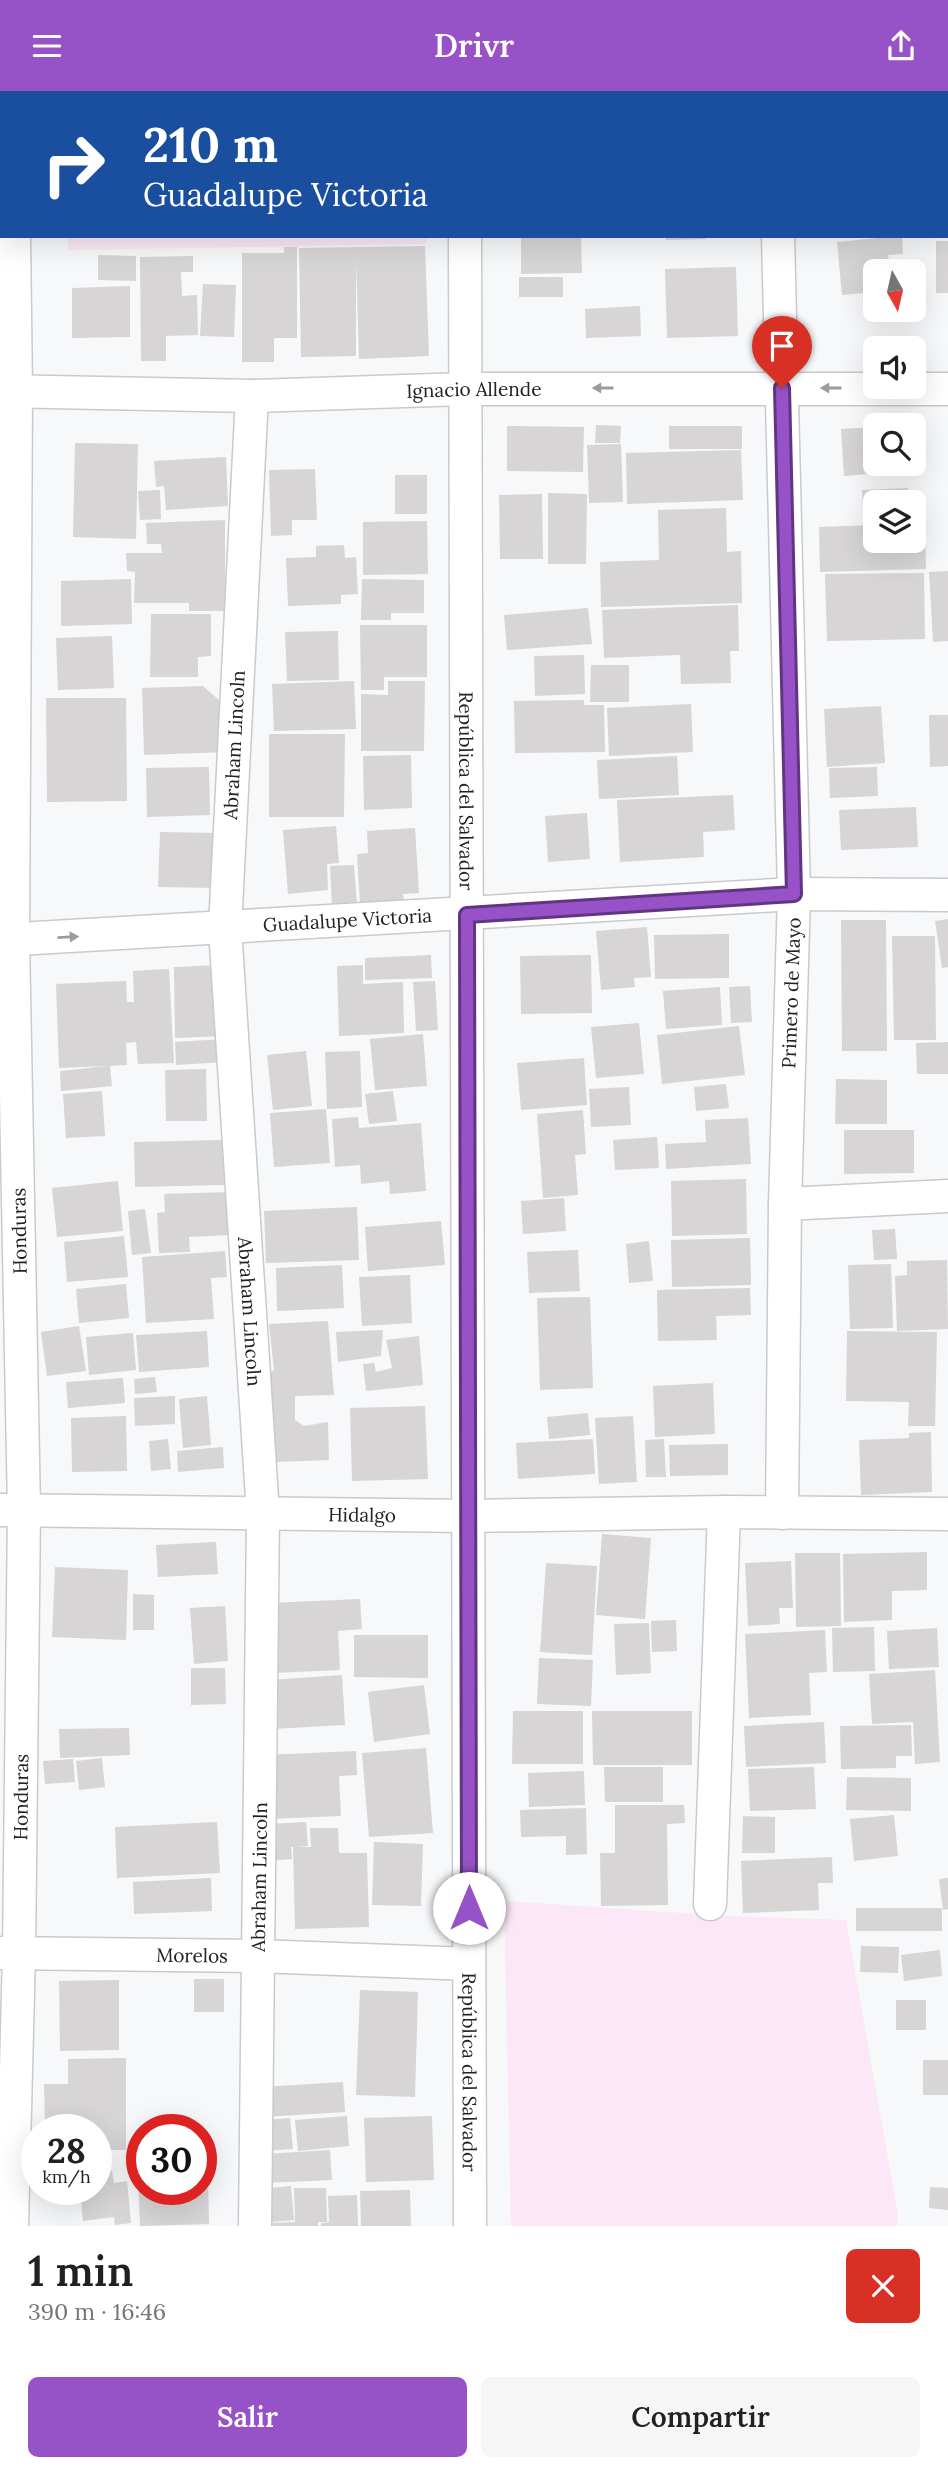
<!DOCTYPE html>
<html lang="es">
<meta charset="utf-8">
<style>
:root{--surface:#fff;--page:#f6f6f6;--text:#202124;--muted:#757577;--accent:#9652c6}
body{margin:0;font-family:Lora,serif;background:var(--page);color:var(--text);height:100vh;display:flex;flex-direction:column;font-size:26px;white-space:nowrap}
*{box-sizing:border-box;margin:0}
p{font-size:23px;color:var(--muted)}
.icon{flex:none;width:38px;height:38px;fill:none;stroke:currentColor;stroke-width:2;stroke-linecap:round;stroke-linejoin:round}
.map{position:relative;height:2135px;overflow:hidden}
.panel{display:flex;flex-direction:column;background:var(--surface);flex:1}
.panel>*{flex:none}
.guide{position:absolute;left:0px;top:0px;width:948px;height:147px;box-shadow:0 7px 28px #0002;background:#1a4fa0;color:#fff;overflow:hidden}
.needle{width:46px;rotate:172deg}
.fabs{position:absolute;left:863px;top:168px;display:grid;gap:14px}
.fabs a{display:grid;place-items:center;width:63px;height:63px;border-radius:10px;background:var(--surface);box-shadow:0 7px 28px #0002;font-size:35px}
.speed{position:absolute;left:21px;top:2023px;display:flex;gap:14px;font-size:35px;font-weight:700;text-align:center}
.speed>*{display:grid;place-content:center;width:91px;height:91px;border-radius:50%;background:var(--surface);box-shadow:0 7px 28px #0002;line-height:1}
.speed small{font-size:18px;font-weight:400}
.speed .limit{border:10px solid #d22;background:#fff;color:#111}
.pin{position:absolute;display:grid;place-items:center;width:60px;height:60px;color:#fff;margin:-72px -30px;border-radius:50% 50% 50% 0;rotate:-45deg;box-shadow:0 0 7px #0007}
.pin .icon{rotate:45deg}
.me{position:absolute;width:77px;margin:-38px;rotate:0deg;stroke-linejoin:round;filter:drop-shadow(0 0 5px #0008)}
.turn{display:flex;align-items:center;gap:24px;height:147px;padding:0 28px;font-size:32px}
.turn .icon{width:91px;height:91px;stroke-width:2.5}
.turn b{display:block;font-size:49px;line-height:60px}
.round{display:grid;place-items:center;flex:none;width:74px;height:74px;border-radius:10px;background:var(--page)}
.overview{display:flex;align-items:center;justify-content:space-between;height:119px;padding:0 28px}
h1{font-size:42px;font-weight:600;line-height:52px}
.cta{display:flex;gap:14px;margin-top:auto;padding:14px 28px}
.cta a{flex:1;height:80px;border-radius:10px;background:var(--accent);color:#fff;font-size:28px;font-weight:600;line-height:80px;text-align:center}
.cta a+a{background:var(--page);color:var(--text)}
header{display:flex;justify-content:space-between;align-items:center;height:91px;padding:0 28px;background:var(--accent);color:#fff;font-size:32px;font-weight:600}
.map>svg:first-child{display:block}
.industrial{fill:#fbe7f6}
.building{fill:#d7d5d6}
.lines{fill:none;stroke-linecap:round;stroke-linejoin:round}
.minor-casing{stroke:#c9cacc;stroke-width:35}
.minor{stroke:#fff;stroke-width:32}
.oneway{fill:#9c9c9c}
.route-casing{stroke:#623581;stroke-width:18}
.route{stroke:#9652c6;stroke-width:12}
.labels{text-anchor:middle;stroke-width:5;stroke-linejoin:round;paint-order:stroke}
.street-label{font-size:19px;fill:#222223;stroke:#fff}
</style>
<header><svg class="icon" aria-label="menu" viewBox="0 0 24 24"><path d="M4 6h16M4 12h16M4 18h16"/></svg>Drivr<svg class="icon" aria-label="share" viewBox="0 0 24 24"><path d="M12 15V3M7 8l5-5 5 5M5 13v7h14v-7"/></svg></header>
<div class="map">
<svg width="948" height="2135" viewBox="0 0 948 2135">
<rect width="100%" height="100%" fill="#f6f8f9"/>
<!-- industrial -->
<path class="industrial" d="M67,0H428L67,2Z
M68,145H426V153L68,159Z
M504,1810L727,1825L846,1829L898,2124L897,2135H511Z"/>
<!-- building -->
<path class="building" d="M521,145H581L582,182L521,183Z
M666,145H706V148L666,149Z
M898,145H902L903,163L888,164L890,180H875V201L842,204L837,151Z
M936,150H948V202H936Z
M425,155L429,265L359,268L356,168V265L301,266L299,157Z
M284,156H297V247H274V271H242V162H284Z
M98,164L136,165V190L98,189Z
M193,165V181H181L182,205L197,204L198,244L166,245V270H141L140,166Z
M736,176L738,245L667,247L665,178Z
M519,186H563V206H519Z
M203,193L236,194L234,246L200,245Z
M130,195V246L72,247V197Z
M640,215L641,245L586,247L585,218Z
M914,333H918L921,379L844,385L841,338L875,336V373H914Z
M596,334L621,335L620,352H595Z
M507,335L584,336L583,381L507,380Z
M669,335H742V358H669Z
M75,352L138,353L136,448L73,446Z
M621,353L623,411L589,412L587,354Z
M741,359L743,409L627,413L626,362Z
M226,366L228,415L166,419L164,395L156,396L154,370Z
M315,378L317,429H292V444L271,445L269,379Z
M395,384H427V423H395Z
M908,397L909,411H875V432H864L862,399Z
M160,399L161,428L140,429L138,400Z
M548,402L587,403L586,473H548Z
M542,403L543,468H500L499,404Z
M726,417L727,461L741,460L742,512L601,516L600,471L659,469L658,419Z
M225,429V520H189V512H134L135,481L127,480L126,462H162L161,453H147L146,432Z
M427,430L428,483L363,484V431Z
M914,433H925L926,478L820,481L819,436L875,434V450H914Z
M344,454L345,467L356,466L358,503L341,504V513L288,515L286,467L316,466V455Z
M948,480V550L933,551L929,481Z
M924,482L925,548L827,550L825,483Z
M131,488L132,533L61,535V490Z
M362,488L424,489V522H391V529H361Z
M738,514L739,560H730L731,592L681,593L680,564L604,567L602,519Z
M588,517L592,553L507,559L504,524Z
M151,523H211V565L198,566V586H150Z
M360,534H427V586H384V599H361Z
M338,540L339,589L287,590L285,541Z
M112,545L114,597L58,599L56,547Z
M584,564L585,603L535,605L534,565Z
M591,574H629V611H590Z
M354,590L356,638L274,640L272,593Z
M388,590H425L424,660H361V603L388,604Z
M203,595L245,632L226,661L144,664L142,597Z
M46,607H126L127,710L47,711Z
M584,609V614H604L605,661L515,662L514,610Z
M691,613L693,661L609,665L607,617Z
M881,615L885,672L827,676L824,618Z
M929,624H948V675L930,676Z
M269,643H345L344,726H269Z
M411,664L412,717L364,719L363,665Z
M677,665L679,704L599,708L597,669Z
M209,676L210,724L147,726L146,677Z
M877,676L878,705L830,707L829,677Z
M733,704L735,739L703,741L704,766L620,771L617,709Z
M916,716L918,756L841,759L839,719Z
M587,722L590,768L548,771L545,725Z
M336,735L339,772L327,773L328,799L288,803L283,739Z
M415,737L419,802L403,803L404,810L360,813L357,763L368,762L367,740Z
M160,741L218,742L217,797L158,796Z
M354,774L357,814L332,815L330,775Z
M948,828V876L942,877L935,830Z
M841,829H886L887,960H842Z
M647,836L651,886L634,887L635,896L601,899L596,840Z
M729,843V887L655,888L654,844Z
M892,845H935L936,949H894Z
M431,864L432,887L365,889V867Z
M591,864L592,922L521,923L520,865Z
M223,874L225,945L175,947L174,876Z
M363,874V893L403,891L404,942L339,945L337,875Z
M169,878L174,972L138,973L136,951L126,952L127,974L110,975L112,995L61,1000L60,980L107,975L59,977L56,893L126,890L127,911H134L133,880Z
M435,890L438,939L416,940L413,891Z
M750,895L752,931L731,932L729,896Z
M720,896L722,934L666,938L663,900Z
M639,932L644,983L596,987L591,936Z
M739,935L745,984L662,993L657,944Z
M423,943L427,995L375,999L370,948Z
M223,948L225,971L176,974L175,951Z
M948,951V983H917L916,952Z
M306,960L312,1015L273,1019L267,964Z
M360,960L362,1016L327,1018L325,961Z
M584,967L587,1014L521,1019L517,972Z
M206,978L207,1030H166L165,979Z
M836,988L887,989V1033H835Z
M726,993L729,1017L696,1020L694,996Z
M629,996L631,1034L591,1036L589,998Z
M102,1000L105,1045L66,1047L63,1003Z
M393,1000L397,1030L369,1033L365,1003Z
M326,1018L330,1072L274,1076L270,1022Z
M583,1019L586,1063L575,1064L578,1104L543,1107L537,1023Z
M358,1026L359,1037L421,1032L426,1100L390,1103L389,1090L361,1093L360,1074L335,1076L332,1028Z
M748,1027L751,1073L666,1078L665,1053L706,1051L705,1029Z
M844,1039H914V1082L844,1083Z
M657,1046L659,1077L615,1079L613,1049Z
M223,1049L224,1094L135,1096L134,1051Z
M746,1088L747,1143L672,1145L671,1090Z
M118,1090L123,1140L57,1146L52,1097Z
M229,1101L230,1144L189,1146L190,1161L159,1162L157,1122L165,1121L164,1103Z
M564,1107L566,1140L523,1143L521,1110Z
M357,1116L359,1169L266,1172L264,1120Z
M145,1118L151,1162L132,1164L128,1120Z
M441,1130L445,1174L368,1180L365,1136Z
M895,1138L897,1168L874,1169L872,1139Z
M124,1145L128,1186L67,1191L64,1151Z
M750,1147L751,1194L672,1196L671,1149Z
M649,1150L653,1190L629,1192L626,1153Z
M578,1159L580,1200L529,1202L527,1161Z
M225,1160L227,1186L211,1187L214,1228L146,1232L142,1166Z
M947,1169L948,1238L897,1240L895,1185L907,1184V1170Z
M891,1173L893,1237L850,1238L848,1174Z
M342,1174L344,1217L277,1220L276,1177Z
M410,1184L412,1232L362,1235L359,1186Z
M126,1193L129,1227L79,1232L76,1198Z
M750,1197L751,1224L716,1225L717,1249L658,1250L657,1199Z
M590,1206L593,1297L540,1299L537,1207Z
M328,1230L334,1304L295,1305V1329L304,1335L328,1331L329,1369L276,1371L275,1347L265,1348L262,1286L274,1279L269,1233Z
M79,1235L86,1280L47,1285L41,1241Z
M383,1239L381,1265L338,1271L336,1241Z
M207,1240L209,1276L139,1281L136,1244Z
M847,1240L937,1241L935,1335H908L909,1311L846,1310Z
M133,1242L136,1279L89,1284L86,1246Z
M419,1245L423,1294L366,1300L363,1273L374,1272L376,1281L392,1277L386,1249Z
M155,1286L157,1301L135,1303L134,1288Z
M123,1287L125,1312L68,1317L66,1291Z
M713,1292L715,1343L655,1346L653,1295Z
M175,1305V1333L135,1335L134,1307Z
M207,1305L211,1354L183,1357L179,1308Z
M425,1315L428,1388L352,1390L350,1317Z
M588,1322L590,1344L549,1348L547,1326Z
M126,1325L127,1380L72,1381L71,1327Z
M633,1325L637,1391L599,1393L595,1327Z
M931,1341L932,1401L861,1404L859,1349L909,1347V1342Z
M168,1348L171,1378L151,1380L149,1350Z
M593,1348L595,1383L518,1388L516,1352Z
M664,1348L666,1386H646L645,1349Z
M728,1353V1384L670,1385L669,1354Z
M223,1356L224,1377L178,1381L177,1360Z
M602,1443L651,1447L645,1528L596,1524Z
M216,1451L218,1483L158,1486L156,1454Z
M927,1461V1499L892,1500V1529L844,1531L843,1463Z
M795,1462H840L841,1535L796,1536Z
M791,1470L793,1517H779L780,1533L748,1535L745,1472Z
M546,1472L597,1475L592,1564L540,1561Z
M55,1476L128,1479L126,1549L52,1546Z
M133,1503L154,1504V1539H133Z
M360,1508L362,1538L338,1540L340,1579L273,1582L270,1512Z
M225,1515L228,1570L194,1573L190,1517Z
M676,1529L677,1560L652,1561L651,1530Z
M649,1532L651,1582L616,1584L614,1533Z
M874,1536L875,1580L833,1581L832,1537Z
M937,1537L939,1576L889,1578L887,1540Z
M825,1539L827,1581L809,1582L811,1624L749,1627L745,1543Z
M354,1544H428V1587L354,1586Z
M539,1567L593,1569L591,1615L537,1613Z
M191,1577H225L226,1613L191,1614Z
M935,1579L940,1671L915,1673L913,1631L872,1633L869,1583Z
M342,1584L345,1634L272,1638L269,1589Z
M424,1594L430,1643L374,1651L368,1601Z
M513,1620H583V1673H512Z
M592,1620H692V1674H593Z
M824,1631L826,1672L746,1676L744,1635Z
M911,1634L912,1665H896V1677L841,1678L840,1635Z
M129,1637L130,1664L60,1667L59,1638Z
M426,1657L433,1742L369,1746L362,1662Z
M356,1660L357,1684L339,1685L341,1725L267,1728L265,1664Z
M102,1667L105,1696L79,1699L76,1670Z
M73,1668L75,1691L45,1693L43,1670Z
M604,1676H663V1711H605Z
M814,1676L816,1718L750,1720L748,1678Z
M584,1680L585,1714L529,1716L528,1682Z
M847,1686L911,1687V1720L846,1719Z
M615,1714H684L685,1732L667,1733L668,1814L601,1815L600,1762H615Z
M586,1717L587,1763L566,1764V1745L521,1746L520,1719Z
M894,1724L898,1765L854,1770L850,1728Z
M743,1725L775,1726V1762H742Z
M217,1731L220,1782L117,1787L115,1736Z
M306,1731L308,1755L297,1756H311L310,1737H338L339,1762H367L369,1836L295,1838L293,1756H291L292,1768L270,1770L267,1733Z
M374,1751L423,1753L421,1815L372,1814Z
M832,1766L833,1792H818L819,1819L743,1822L741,1770Z
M211,1787L212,1820L134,1823L133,1791Z
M948,1787V1818L943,1819L939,1788Z
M856,1817H942V1840H856Z
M861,1855L899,1856L898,1882L860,1881Z
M940,1859L942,1885L904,1890L901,1864Z
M194,1888H224V1921H194Z
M119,1889V1959L60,1960L59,1890Z
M360,1899L418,1901L415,2006L356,2004Z
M896,1909H926V1939H896Z
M126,1967V2059H96V2039H45L44,1993H68V1968Z
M923,1969H948V2004H923Z
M343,1991L345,2021L264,2026L262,1996Z
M347,2025L349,2055L298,2060L295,2029Z
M432,2025L434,2089L366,2091L364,2027Z
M290,2027L293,2058L267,2060L264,2029Z
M330,2059L332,2089L265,2092L264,2063Z
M112,2080L114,2092L127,2090L131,2132L115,2134L114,2126L83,2130L80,2098H96V2082Z
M208,2084L209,2133L140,2135L138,2087H142V2098H201V2085Z
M291,2095L294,2129L271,2131L268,2097Z
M930,2096L948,2097V2119L929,2117Z
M294,2097H326L327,2131H318V2135H270V2132L295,2131Z
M410,2099L411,2135H361L360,2100Z
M357,2104L358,2135H321V2132L332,2131H329L328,2105Z"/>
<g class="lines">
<!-- minor casing -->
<g class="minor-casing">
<g id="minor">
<path d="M11,0V2"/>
<path d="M464,0V2"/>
<path d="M775,0V2"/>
<path id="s1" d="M465,145L470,2135"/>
<path d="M778,145L794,803L785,1113L782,1422"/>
<path id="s2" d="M0,300L252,305L465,298H948"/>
<path id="s3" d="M252,305L225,837L263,1423L255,2135"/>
<path id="s4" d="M0,849L794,803L948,804"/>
<path d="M785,1113L948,1105"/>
<path id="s5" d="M0,1419L468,1425L724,1421L948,1423"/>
<path d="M710,1813L724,1421"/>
<path id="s6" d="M0,1862L258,1865L469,1873"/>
<path id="s7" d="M12,2135L19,1862L24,1419L13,849L16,300L14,145"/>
</g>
</g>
<!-- minor -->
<use href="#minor" class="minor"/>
</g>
<!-- one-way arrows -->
<defs><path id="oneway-solid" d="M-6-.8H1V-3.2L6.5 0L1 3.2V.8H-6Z" transform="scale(1.75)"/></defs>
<g class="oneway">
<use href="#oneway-solid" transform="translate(603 297) rotate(180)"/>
<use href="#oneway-solid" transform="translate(831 297) rotate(-180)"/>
<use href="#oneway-solid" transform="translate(68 846) rotate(-3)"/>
</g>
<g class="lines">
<!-- route casing -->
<g class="route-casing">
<path id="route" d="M469,1817L467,824L794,803L782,297"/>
</g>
<!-- route -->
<use href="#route" class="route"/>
</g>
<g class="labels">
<!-- street labels -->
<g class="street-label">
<text dy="7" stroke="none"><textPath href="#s2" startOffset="474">Ignacio Allende</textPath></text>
<text transform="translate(234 654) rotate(-87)" y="7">Abraham Lincoln</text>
<text dy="7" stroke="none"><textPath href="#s1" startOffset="555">República del Salvador</textPath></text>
<text dy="7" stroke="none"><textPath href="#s4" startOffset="348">Guadalupe Victoria</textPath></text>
<text transform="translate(791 902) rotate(-88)" y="7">Primero de Mayo</text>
<text transform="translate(19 1140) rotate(-91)" y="7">Honduras</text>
<text dy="7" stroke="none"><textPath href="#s3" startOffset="917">Abraham Lincoln</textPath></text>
<text dy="7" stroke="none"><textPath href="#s5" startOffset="362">Hidalgo</textPath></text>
<text dy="7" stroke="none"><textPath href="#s7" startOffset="429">Honduras</textPath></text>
<text transform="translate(259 1786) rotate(-89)" y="7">Abraham Lincoln</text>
<text dy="7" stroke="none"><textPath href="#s6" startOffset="192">Morelos</textPath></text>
<text dy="7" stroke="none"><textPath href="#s1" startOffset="1836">República del Salvador</textPath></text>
</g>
</g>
</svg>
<div class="fabs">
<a><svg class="needle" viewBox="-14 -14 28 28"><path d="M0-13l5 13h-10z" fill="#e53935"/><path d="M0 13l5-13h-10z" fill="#757577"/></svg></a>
<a><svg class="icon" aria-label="sound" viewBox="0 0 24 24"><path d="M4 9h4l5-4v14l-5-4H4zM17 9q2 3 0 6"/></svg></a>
<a><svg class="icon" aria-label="search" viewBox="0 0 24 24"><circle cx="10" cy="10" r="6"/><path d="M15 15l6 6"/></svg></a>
<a><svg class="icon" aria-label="layers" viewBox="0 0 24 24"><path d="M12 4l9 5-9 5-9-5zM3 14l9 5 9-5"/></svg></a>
</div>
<div class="speed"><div>28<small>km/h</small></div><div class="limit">30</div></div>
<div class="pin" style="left:782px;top:297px;background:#d93025"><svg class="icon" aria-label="arrive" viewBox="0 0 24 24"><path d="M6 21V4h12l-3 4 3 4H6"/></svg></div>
<svg class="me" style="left:469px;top:1817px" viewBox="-20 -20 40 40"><circle r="19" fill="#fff"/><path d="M0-13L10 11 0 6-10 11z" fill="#9652c6"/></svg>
<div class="guide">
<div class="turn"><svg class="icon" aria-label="right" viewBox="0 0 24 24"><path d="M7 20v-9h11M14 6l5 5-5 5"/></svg><div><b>210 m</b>Guadalupe Victoria</div></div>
</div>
</div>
<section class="panel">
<div class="overview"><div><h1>1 min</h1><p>390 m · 16:46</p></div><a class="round" style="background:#d93025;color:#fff"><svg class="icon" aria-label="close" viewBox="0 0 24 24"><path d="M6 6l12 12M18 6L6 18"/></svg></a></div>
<div class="cta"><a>Salir</a><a>Compartir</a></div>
</section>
